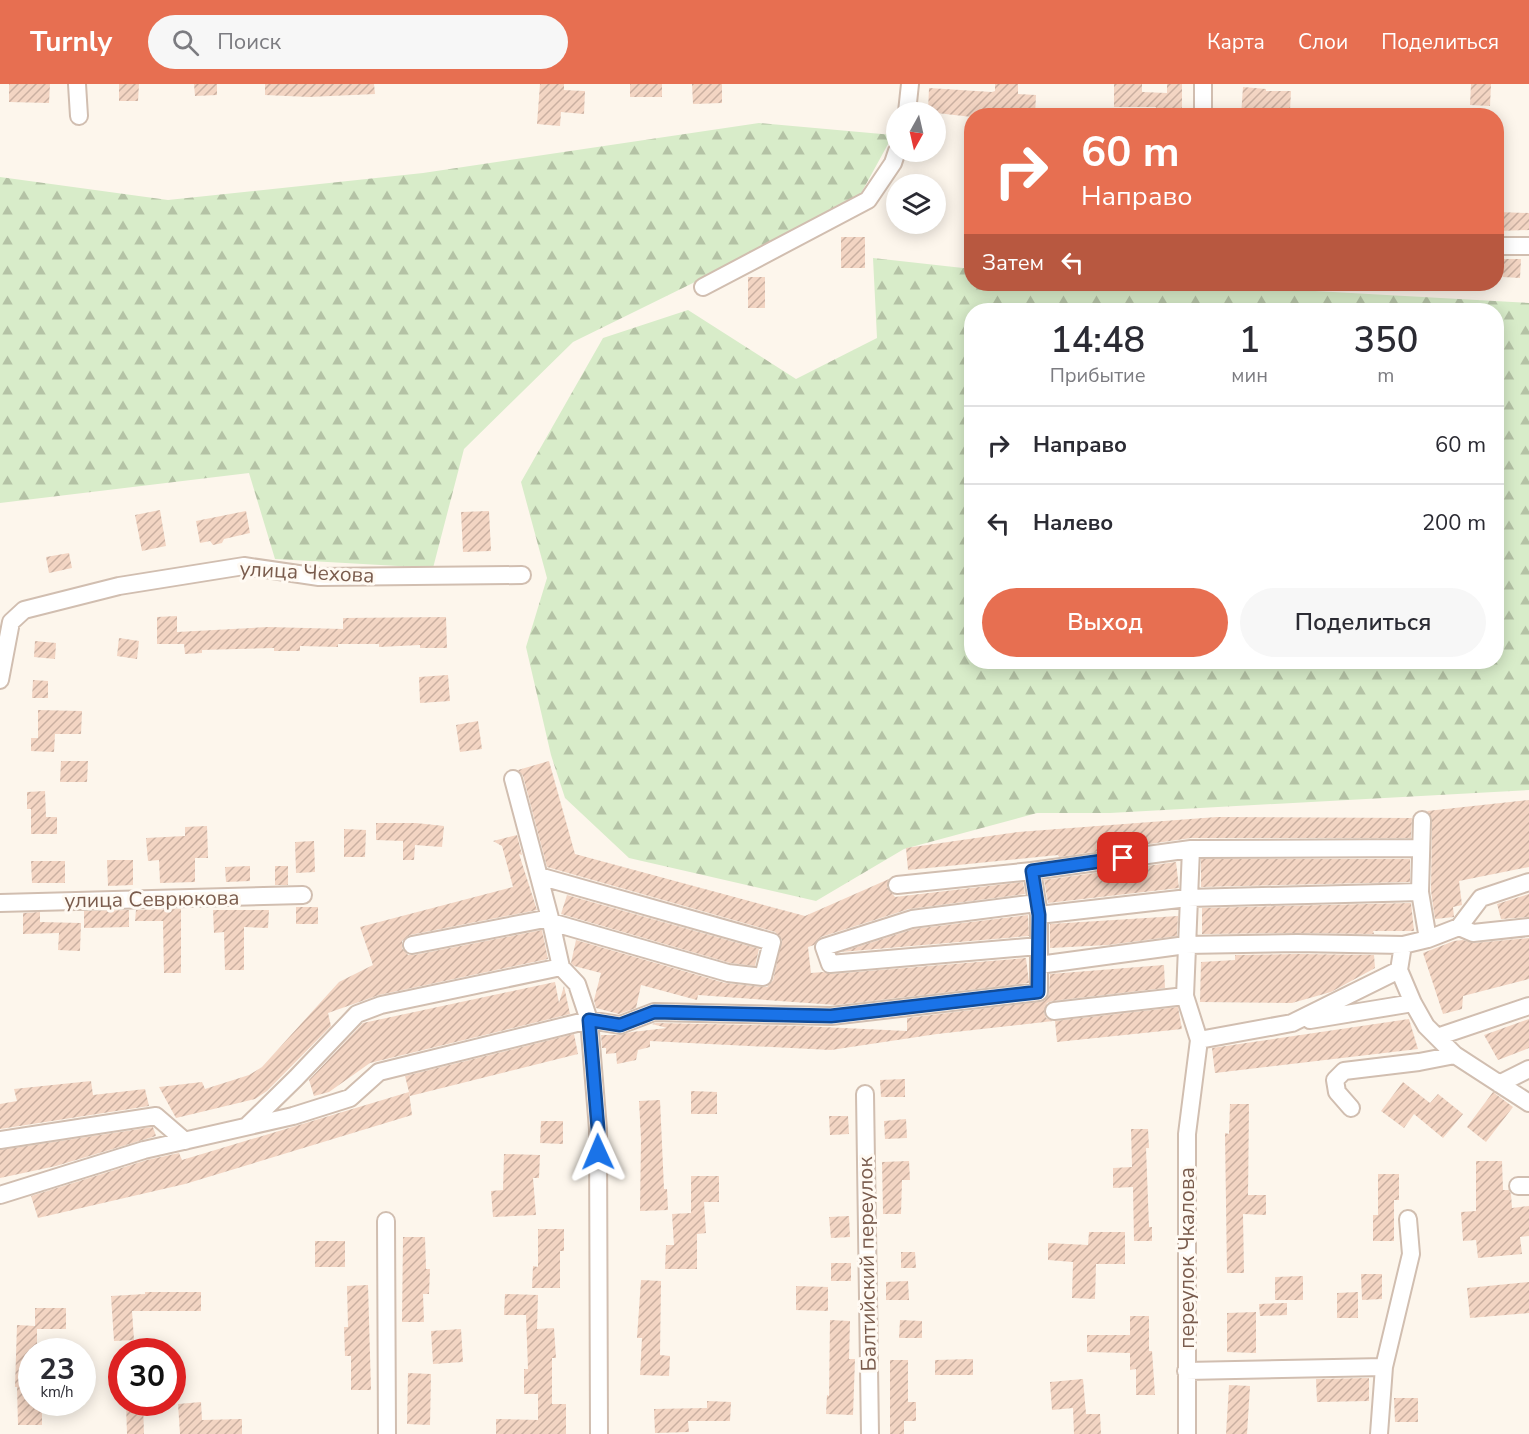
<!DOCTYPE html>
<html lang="ru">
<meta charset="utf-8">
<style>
:root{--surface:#fff;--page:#f7f7f7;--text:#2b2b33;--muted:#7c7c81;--line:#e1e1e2;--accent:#e76f51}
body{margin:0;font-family:"Nunito Sans",sans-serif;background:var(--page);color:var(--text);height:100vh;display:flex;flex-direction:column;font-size:22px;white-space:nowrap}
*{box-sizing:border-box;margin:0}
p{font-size:20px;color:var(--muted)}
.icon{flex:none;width:33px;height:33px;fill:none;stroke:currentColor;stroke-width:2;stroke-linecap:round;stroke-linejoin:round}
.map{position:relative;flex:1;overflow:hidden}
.drawer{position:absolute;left:964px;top:219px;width:540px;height:366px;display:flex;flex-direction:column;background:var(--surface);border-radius:24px;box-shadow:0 3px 15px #0003}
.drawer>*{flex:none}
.banner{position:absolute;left:964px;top:24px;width:540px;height:183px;border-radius:24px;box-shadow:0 3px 15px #0003;background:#e76f51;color:#fff;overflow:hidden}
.needle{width:39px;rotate:188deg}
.fabs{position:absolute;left:886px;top:18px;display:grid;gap:12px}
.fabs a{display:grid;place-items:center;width:60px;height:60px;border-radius:50%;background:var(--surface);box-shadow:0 3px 15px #0003;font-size:30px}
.speed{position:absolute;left:18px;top:1254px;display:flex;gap:12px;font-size:30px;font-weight:700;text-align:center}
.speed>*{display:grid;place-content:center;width:78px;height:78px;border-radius:50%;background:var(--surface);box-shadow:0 3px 15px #0003;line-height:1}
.speed small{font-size:15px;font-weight:400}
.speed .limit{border:9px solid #d22;background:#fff;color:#111}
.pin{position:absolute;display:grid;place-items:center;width:51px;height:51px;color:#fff;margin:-26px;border-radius:12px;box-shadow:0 3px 9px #0006}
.me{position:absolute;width:66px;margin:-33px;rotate:359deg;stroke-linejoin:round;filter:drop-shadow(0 0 4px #0008)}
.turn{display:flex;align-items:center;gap:21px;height:126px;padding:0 18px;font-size:27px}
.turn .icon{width:78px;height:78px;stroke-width:2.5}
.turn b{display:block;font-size:42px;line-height:51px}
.then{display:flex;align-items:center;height:57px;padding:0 18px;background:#0003;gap:12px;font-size:22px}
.eta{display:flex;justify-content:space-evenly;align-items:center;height:102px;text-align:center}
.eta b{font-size:36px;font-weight:600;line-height:42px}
.primary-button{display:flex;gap:12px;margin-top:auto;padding:12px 18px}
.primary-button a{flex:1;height:69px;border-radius:36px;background:var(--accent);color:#fff;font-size:24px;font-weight:600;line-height:69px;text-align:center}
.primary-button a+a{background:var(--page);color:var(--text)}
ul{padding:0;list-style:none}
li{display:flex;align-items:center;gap:18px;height:78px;padding:0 18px;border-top:2px solid var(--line)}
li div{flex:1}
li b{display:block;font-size:22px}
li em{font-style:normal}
header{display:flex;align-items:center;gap:36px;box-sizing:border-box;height:84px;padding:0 30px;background:var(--accent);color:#fff}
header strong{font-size:28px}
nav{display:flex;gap:33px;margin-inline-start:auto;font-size:21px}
.search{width:420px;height:54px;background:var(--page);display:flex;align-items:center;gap:15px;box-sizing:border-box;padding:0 21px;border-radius:33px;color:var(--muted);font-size:22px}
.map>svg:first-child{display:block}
.forest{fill:url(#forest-firs);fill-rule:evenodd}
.building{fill:url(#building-hatch)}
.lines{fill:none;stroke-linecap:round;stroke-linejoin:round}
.minor-casing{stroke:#d1beb0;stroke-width:20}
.minor{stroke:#fff;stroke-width:16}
.route-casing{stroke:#114b97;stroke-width:15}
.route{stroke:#1a73e8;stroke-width:10}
.labels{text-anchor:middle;stroke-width:6;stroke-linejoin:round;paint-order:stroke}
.street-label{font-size:21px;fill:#7a5c4d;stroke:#fffaf3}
</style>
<header>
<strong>Turnly</strong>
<div class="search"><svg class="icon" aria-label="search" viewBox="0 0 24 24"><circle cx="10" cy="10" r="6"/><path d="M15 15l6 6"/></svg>Поиск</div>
<nav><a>Карта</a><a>Слои</a><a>Поделиться</a></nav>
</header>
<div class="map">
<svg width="1529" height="1350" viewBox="0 0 1529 1350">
<defs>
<pattern id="forest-firs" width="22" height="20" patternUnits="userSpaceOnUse" patternTransform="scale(1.5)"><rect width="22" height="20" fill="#d8ecc9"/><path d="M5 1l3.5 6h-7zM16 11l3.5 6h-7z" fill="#b4c2a5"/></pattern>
<pattern id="building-hatch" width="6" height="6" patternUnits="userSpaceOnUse" patternTransform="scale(1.5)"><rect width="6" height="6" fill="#f3d5c3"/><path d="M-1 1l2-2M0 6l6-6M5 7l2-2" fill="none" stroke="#cab0a1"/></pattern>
</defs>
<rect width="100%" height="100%" fill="#fdf6ec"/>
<!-- forest -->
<path class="forest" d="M759,39L893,51L859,113L697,197L573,258L464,365L433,484L275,475L249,389L0,419V93L168,116L423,89Z
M873,174L972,185V200H1190L1529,219V706L1110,729H1037L904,765L816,817L629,774L565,714L551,671L526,563L547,494L521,398L603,254L688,226L796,295L877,254ZM972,226H1497V578H972Z"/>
<!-- building -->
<path class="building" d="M9,0H50L49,19L9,18Z
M119,0H139L138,17H119Z
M194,0H217V11L195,12Z
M265,0H374L375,10L309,13L265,11Z
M540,0H564V6L585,7L584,30L561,28L560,42L537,40Z
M630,0H662V13H630Z
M692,0H722V19L693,20Z
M995,0H1018V10L1036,11L1035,32L972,33L928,28L929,4L992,8L995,7Z
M1114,0H1142V8L1167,9V0H1182V32H1155L1156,23H1114Z
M1471,0H1491L1490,22L1470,21Z
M1243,3L1266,5V7H1291L1290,26H1269V32H1241Z
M1497,128L1529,129V146L1497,147Z
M841,153H865V184H841Z
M1504,175H1521L1520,194L1503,193Z
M748,193H765V224H748Z
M160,426L166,462L142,467L135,431Z
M246,427L250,449L224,455L222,459L213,461L210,457L200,459L196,437Z
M489,427L491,467L463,468L461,428Z
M69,469L72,484L49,489L46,473Z
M177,532V548L268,543L343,545V534L446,533L447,564H420V561L379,563V560H338V563L300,562V567H274V564L202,566V569L185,570L184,560H157V533Z
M119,554L139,557L137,575L117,572Z
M35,557L56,559L55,575L34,573Z
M448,591L450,617L420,619L419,593Z
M33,596L48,597V614H32Z
M38,626L82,627L81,650H55L54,668L31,667V654H38Z
M478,637L482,665L460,668L456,641Z
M61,677H88L87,698H60Z
M549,677L575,770L805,832L889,795L887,803L895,813L1023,798L1025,810L909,825L821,853L814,861L808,863L811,889L823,888L831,890L1026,874L1029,899L836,921L698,911L697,916L641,901L636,924L619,930L596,924L594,916L601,889L574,882L571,879L576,856L725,899L762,903H767L773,896L782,856L775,848L547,783L523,692L518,686Z
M45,707L46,733H57V750H31V725H27V708Z
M1529,716V783L1459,797L1462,821L1453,823L1454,833L1435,835L1431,807L1432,736L1427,727Z
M1217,733L1412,734L1411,754H1191L1059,773L1058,771L908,786L906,764L1018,748Z
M376,739H416L444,742L442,763L415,761L414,776H403V757L376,756Z
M207,742L208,774H195V798L160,799L159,776L148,777L146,754L185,752V743Z
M344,745L366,746L365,773H344Z
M517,751L522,771L519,770L537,826L410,851L402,857V864L408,871H414L542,846L548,875L379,911L328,929L331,942L267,1007L255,1015L176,1034L159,1003L202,998L205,1005L249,991L262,983L339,898L373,881L360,843L513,803L502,762L493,757Z
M314,757L315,788L296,789L295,758Z
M1201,775H1410V798L1201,803Z
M107,776H133V801L108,802Z
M31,777H65V799H32Z
M1176,778L1179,804L1048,819L1044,796Z
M250,782V797L226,798L225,783Z
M275,782H288V801H275Z
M1529,810V833L1501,835L1497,820Z
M567,811L759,865L755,882L730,879L561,830Z
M1411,819L1414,847H1373L1374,850L1297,849L1202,850V824Z
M296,823H318V840H296Z
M181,825V889H164L163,837H135L136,826Z
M129,826V843L84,844V827Z
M213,826H269L268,844L244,843V886H225L224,848L214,849Z
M40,828V838L81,839L80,867L58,866L59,849L23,850V829Z
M1028,831L1029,852L841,868L914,845Z
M1178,832L1177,852L1108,861L1050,864V840Z
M1529,854V895L1463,912L1462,925L1443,930L1423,869L1454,857L1463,856L1474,859Z
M1297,870L1374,871L1375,884L1331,908L1292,919L1200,918L1201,878L1235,876V871Z
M1164,881L1165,904L1052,917L1047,919L1044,928L1046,934L1053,937L937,950L831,966L650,957V963L638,966L636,976L617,980L616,969L606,970V964H602L601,951H619L632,948L667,944L652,940L656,939L801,942L907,947V934L1044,917L1049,909L1050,890Z
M555,898L559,919L564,902L570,930L370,979L329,1008L314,1012L309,996L363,939Z
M1178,923L1182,945L1057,958L1055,937Z
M1409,935L1418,965L1215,989L1212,964Z
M1529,935V964L1498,976L1484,951Z
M574,950L578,970L410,1012L405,992Z
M905,995V1013H881L880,996Z
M91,997L93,1011L145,1005L149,1022L0,1045V1020L17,1017L14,1005Z
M1403,998L1430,1019L1438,1010L1463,1030L1443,1054L1414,1030L1404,1044L1381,1027Z
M691,1007L717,1008V1030H691Z
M409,1008L412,1031L185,1100L38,1134L31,1112L147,1076L179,1069L182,1076Z
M1493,1008L1513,1023L1486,1058L1467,1043Z
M660,1016L664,1105H667L668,1126L640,1127L641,1055L639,1017Z
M1230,1020H1249L1248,1111H1266V1131L1243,1130L1244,1189H1227L1225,1049L1229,1050Z
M829,1032H848L849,1050L830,1051Z
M906,1035L907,1054L885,1055L884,1037Z
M541,1037H563V1060L540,1059Z
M153,1043L156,1052L56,1082L0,1094V1066Z
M1131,1045H1148L1149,1064H1146L1149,1143H1152V1157H1134L1133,1103L1113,1104V1084L1132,1083Z
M504,1070L540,1071L539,1094H533L536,1131L493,1133L491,1107L503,1106Z
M909,1077L910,1096H902L901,1130H883L882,1078Z
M1476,1077H1502L1503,1106H1509L1511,1110L1512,1124L1529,1122V1152L1520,1153L1522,1170L1478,1174L1476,1156L1463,1157L1461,1128L1476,1127Z
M1378,1090H1399V1116H1394V1157H1373V1131H1378Z
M691,1092H719V1118H704L706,1149L697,1150V1185H665L666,1161H674L672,1130L691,1129Z
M849,1132L850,1153L831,1154L829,1133Z
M538,1145H564V1167H560V1204H532L533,1182L538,1183Z
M1089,1148H1125V1180H1096L1095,1215L1072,1214L1073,1178L1048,1176V1159L1088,1161Z
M403,1153H425L426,1185H430L429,1210H423L424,1238H402Z
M315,1157H345V1183H315Z
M901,1168H915L916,1184H901Z
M831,1179H851V1197H831Z
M1361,1190H1382V1215L1362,1216Z
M1303,1192V1216H1275V1193Z
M641,1196L661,1197L660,1271L670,1272L669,1292L640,1291L642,1254H637Z
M908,1197L909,1216H886V1198Z
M1529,1198V1229L1470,1234L1467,1204Z
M368,1201L371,1306H351V1272H345L344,1243H348L347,1202Z
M796,1202L828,1203V1227L796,1226Z
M145,1208H201V1227H132L134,1256L114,1257L111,1212L145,1210Z
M1358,1208V1234H1337V1209Z
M505,1210L538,1211L537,1245L554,1244L556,1274H552V1320H566V1350H496V1335L538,1336V1310H524V1285H528L526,1231H504Z
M1287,1219V1231L1260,1232L1259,1220Z
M35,1224H66V1245H37V1268H32V1318H42V1341H18L17,1303H15L17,1241L35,1242Z
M1256,1228V1269L1227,1268V1229Z
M1130,1232H1149V1267H1152L1155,1311H1136V1285L1130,1286V1269L1087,1268V1251H1130Z
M830,1236L850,1237L849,1275H855L853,1331L826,1330L827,1311L829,1312Z
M900,1236L922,1237V1254H899Z
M461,1245L463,1278L433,1280L431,1247Z
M973,1275V1291H935V1276Z
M890,1276H908V1318H916V1337H904V1350H890Z
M408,1289L431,1290L430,1341L407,1340Z
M1369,1294V1317L1317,1318L1316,1295Z
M1083,1295L1086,1330H1100L1101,1350H1074L1073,1324L1052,1326L1050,1298Z
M1229,1301L1250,1302L1247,1350H1226Z
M1394,1314H1418V1338H1395Z
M707,1317L731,1318L730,1337H688L689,1348L655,1349L654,1325L707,1324Z
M201,1318L202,1336L242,1335V1350H180L178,1320Z
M126,1319H143L144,1350H127Z"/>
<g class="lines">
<!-- minor casing -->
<g class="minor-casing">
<path id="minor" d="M77,0L79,32
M907,28L910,0
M1203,32V0
M1497,162H1529
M703,203L868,116L893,79L897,67
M0,596L11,538L24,526L119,502L244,482L319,493L522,491
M513,695L550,834L561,883L577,900L589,936L598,1045L599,1350
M1422,736L1420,808L1428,855
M1032,787L1191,765
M539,792L772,858L763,893L728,889L551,838
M0,819L303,811
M1037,819L912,835L824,863L830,880L1039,862
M1039,831L1188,814L1420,808
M1459,843L1473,849L1529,843
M412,861L550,834
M1403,861L1399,886L1413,919L1426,942L1455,971L1529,1019
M1039,881L1186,861L1297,859L1403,861L1428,855L1459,843L1481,814L1529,798
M1054,927L1185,912
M1310,936L1413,919
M1437,953L1529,922
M1199,956L1292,939L1399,886
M1499,1000L1529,985
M865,1010L870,1350
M1351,1024L1337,1008L1335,996L1344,987L1419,978L1455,971
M248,1041L296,994L357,930L381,921L561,883
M0,1056L156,1032L185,1057
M1518,1102H1529
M0,1111L144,1066L293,1032L350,1014L379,988L589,936L620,941L654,928L831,932L1039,908V831L1032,787L897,801
M386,1137L387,1350
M1384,1283L1411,1170L1408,1135
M1186,1287L1384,1283L1379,1350
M1187,1350V1050L1199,956L1185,912L1191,765L1420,764"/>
</g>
<!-- minor -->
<use href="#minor" class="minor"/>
</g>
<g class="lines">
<!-- route casing -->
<g class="route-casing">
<path id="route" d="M598,1068V1045L589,936L620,941L654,928L831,932L1038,908L1039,831L1032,787L1123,774"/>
</g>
<!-- route -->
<use href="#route" class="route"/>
</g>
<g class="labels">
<!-- street labels -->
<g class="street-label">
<text transform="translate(307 488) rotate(3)" y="7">улица Чехова</text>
<text transform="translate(152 815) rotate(-1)" y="7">улица Севрюкова</text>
<text transform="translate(1187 1174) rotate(-90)" y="7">переулок Чкалова</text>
<text transform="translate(867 1180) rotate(-91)" y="7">Балтийский переулок</text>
</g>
</g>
</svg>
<div class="fabs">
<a><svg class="needle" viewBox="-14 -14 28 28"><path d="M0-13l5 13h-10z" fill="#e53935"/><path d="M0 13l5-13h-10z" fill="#7c7c81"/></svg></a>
<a><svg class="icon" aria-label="layers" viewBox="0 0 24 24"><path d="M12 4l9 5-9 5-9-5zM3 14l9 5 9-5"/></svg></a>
</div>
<div class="speed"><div>23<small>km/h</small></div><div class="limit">30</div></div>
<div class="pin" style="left:1123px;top:774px;background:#d93025"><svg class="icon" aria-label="arrive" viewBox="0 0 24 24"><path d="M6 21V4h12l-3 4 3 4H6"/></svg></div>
<svg class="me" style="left:598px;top:1068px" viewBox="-20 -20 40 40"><path d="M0-17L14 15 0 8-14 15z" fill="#1a73e8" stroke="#fff" stroke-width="4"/></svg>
<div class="banner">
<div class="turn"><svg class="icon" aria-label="right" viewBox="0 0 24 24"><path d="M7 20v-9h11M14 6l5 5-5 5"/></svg><div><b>60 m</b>Направо</div></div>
<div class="then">Затем<svg class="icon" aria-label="left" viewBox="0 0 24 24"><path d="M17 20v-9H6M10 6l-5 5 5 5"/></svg></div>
</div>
<section class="drawer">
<div class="eta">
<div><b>14:48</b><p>Прибытие</p></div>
<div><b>1</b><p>мин</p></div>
<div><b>350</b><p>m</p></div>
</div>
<ul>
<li><svg class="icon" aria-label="right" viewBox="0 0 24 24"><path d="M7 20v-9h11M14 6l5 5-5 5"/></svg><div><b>Направо</b></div><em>60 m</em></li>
<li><svg class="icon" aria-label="left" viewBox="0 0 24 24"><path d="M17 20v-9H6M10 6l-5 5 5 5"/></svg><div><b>Налево</b></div><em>200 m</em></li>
</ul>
<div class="primary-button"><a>Выход</a><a>Поделиться</a></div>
</section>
</div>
